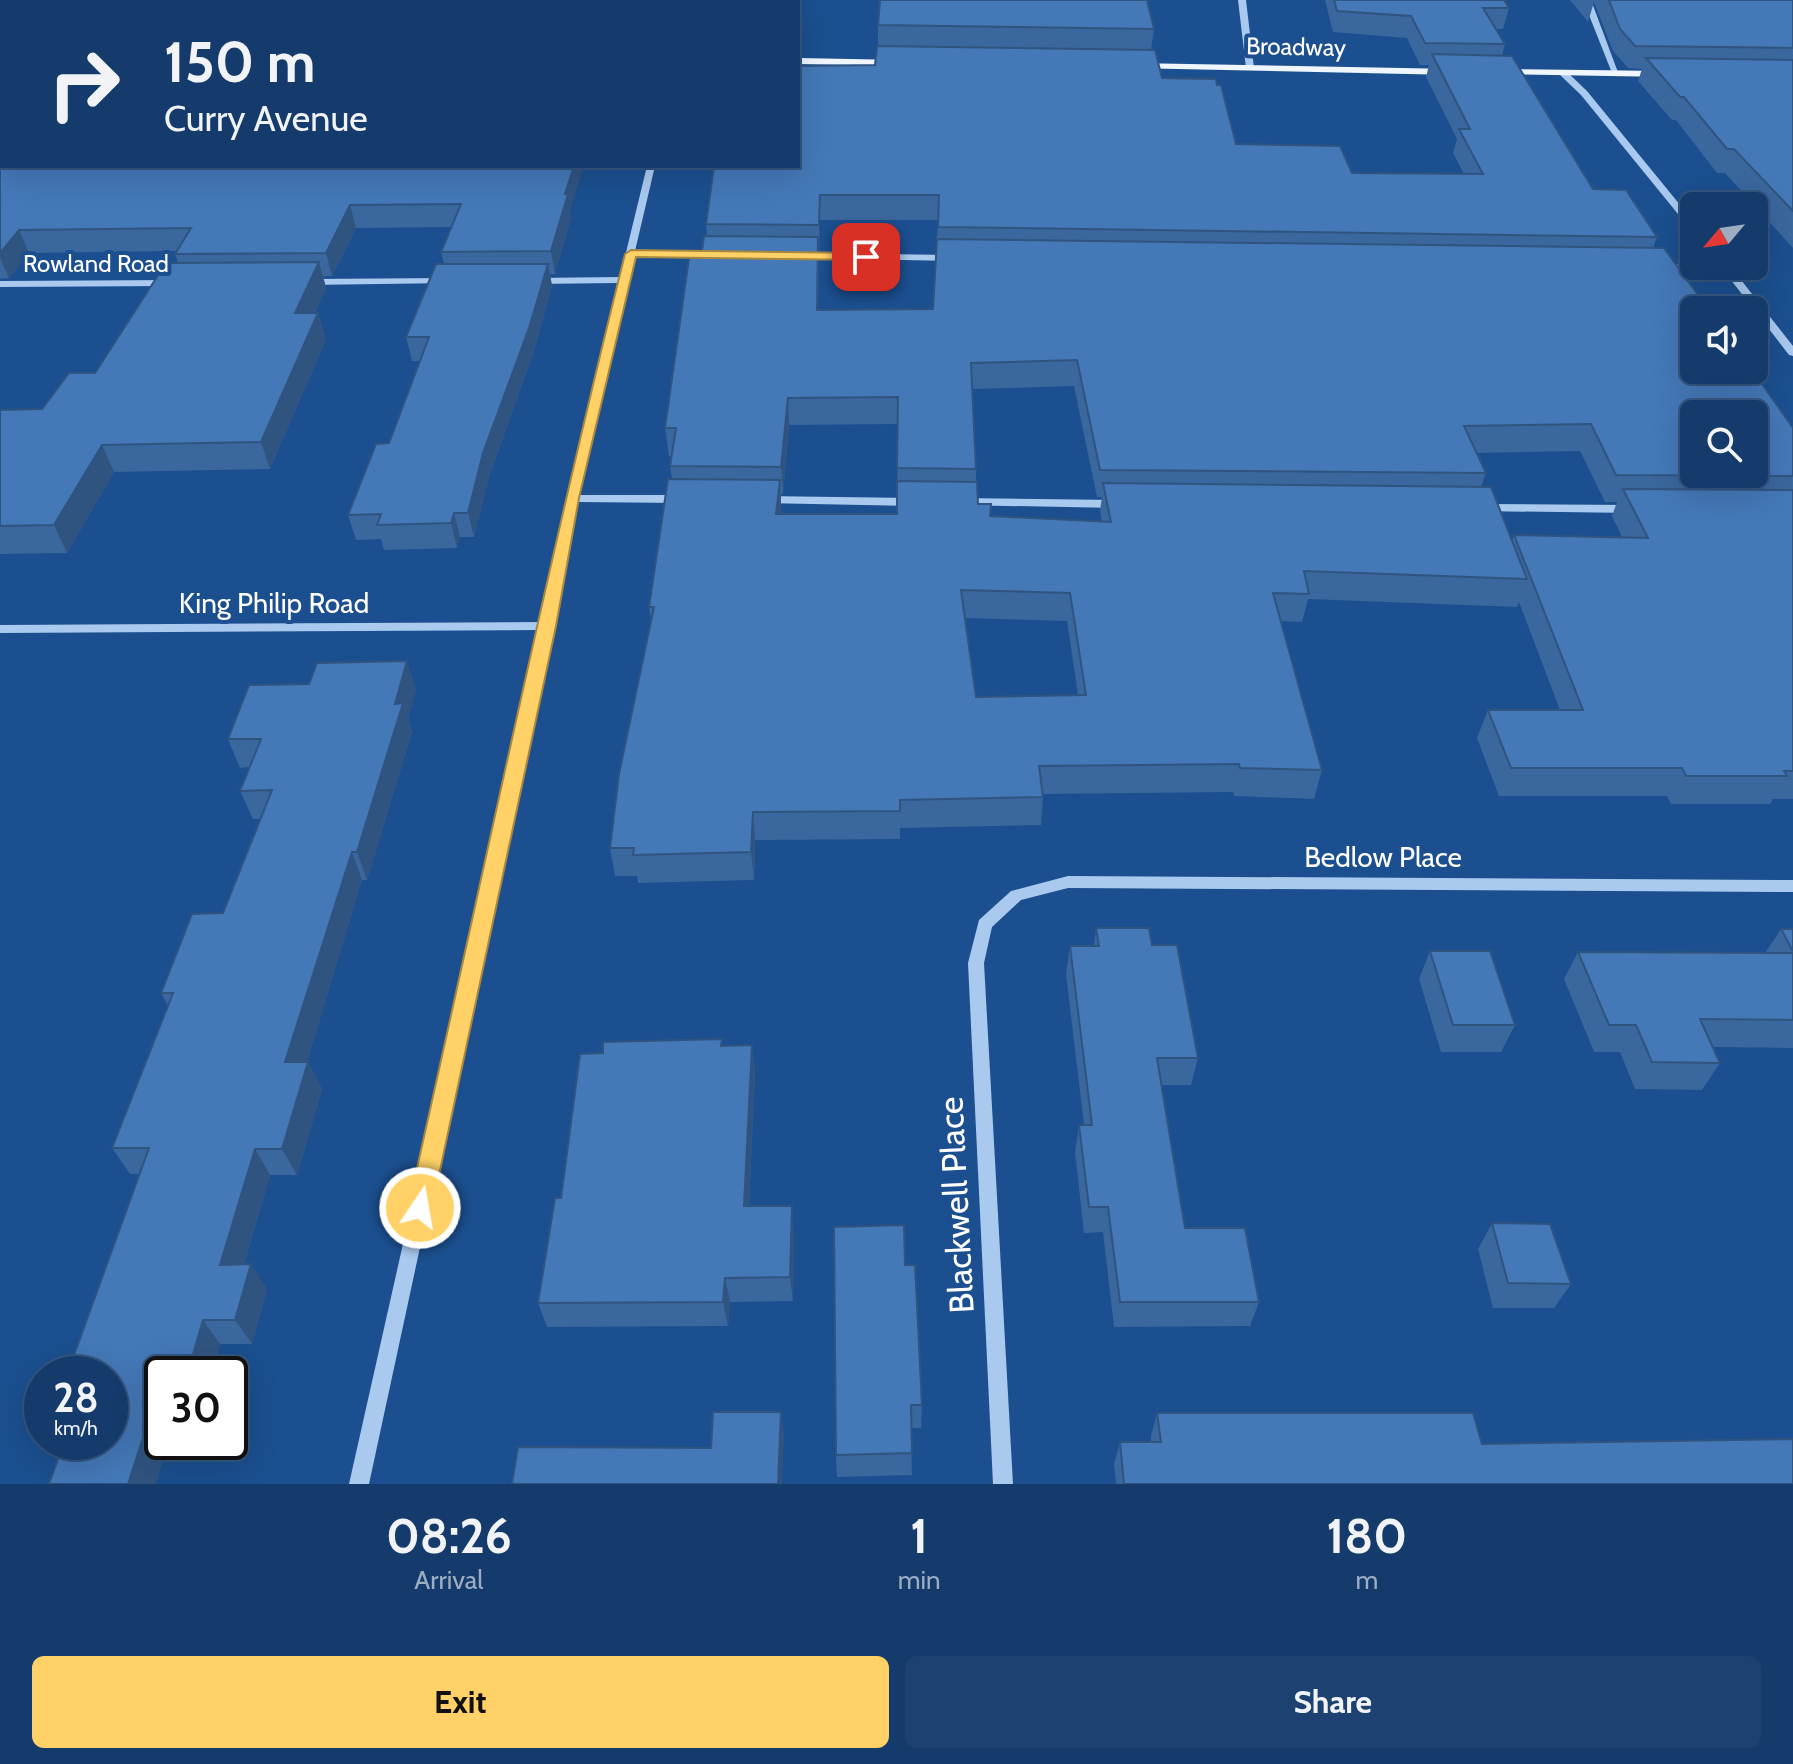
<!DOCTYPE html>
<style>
:root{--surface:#143b6b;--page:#1d4271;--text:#f1f3f6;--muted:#9dadc1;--line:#33557e;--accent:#ffd166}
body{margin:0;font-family:Cabin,sans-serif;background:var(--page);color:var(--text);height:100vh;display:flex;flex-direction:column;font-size:30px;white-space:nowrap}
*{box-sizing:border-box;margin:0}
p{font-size:26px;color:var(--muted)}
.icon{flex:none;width:44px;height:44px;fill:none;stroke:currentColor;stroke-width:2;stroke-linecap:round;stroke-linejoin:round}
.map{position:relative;height:1484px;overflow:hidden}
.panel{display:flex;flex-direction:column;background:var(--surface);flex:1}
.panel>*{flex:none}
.top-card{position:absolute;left:0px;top:0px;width:800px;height:168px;box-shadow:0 8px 32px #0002,0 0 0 2px var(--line);background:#143b6b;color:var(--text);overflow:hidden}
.needle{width:52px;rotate:241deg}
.fabs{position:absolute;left:1680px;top:192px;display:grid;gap:16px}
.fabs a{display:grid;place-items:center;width:88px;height:88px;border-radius:12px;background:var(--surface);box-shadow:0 8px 32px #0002,0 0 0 2px var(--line);font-size:40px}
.speed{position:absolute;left:24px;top:1356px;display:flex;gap:16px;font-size:40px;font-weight:700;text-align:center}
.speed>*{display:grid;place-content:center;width:104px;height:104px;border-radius:50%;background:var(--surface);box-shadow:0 8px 32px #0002,0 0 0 2px var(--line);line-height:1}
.speed small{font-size:20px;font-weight:400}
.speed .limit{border:4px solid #111;border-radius:12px;background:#fff;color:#111}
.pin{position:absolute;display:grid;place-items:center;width:68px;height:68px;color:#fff;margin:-34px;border-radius:16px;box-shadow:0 4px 12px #0006}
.me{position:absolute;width:88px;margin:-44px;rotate:12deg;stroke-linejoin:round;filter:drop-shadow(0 0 6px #0008)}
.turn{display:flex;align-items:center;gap:28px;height:168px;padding:0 32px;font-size:36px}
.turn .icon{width:104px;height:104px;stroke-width:2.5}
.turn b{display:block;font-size:56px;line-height:68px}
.eta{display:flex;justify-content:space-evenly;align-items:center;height:136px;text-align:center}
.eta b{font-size:48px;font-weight:700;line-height:56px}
.button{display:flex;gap:16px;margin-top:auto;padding:16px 32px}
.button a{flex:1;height:92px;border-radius:12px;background:var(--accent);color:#111;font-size:32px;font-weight:700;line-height:92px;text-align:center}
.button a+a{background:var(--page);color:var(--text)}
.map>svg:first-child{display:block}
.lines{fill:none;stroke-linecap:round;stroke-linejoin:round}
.minor{fill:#a9c9ee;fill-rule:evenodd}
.major{fill:#f0f6ff;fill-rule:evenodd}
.wall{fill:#3a679d;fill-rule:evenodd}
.shaded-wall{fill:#305480}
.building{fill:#4478b7;stroke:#305480;stroke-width:2;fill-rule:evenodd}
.route{fill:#ffd166;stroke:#a68842;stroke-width:2}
.labels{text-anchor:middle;stroke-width:8;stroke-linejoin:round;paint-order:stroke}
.far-street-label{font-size:24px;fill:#fff;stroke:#1b4f8f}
.street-label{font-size:28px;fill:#fff;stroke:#1b4f8f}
.near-street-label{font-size:34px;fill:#fff;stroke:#1b4f8f}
</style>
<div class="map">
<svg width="1793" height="1484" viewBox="0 0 1793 1484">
<rect width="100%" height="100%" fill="#1b4f8f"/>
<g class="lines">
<!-- minor -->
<path class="minor" d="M690,0H698L700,2H692Z
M1238,0H1246L1254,68L1250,70L1246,68Z
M1583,0H1591L1619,75L1612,73Z
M1559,70H1565L1587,91L1694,222V231L1691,230L1581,95L1559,74Z
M647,166H655L635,251L718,252L723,255L718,258L634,257L579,495H681L687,499L681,503L577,502L554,626L369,1484H349L541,630L0,633V625L542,622L566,498L618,283L533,284L528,281L533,278L620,277Z
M803,253L954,255L959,258L954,261L800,258L798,256Z
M1659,264L1730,266L1793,346V356L1789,355L1724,271L1656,269V265Z
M448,278L453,281L451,283L309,285L304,282L309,279Z
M0,281L172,280L177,283L172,286L0,287Z
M761,496L913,498L919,502L913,506L757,503V497Z
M961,498L1117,500L1123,504L1117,508L957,505V499Z
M1481,504L1633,505L1639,509L1633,513L1477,511L1475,508Z
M1068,876L1793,880V892L1068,888L1021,900L992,927L984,963L1013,1484H993L968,963L979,920L1011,891Z"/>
<!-- major -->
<path class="major" d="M798,58L902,60L908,63L902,66L798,64Z
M1134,63L1454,69L1460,72L1454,75L1130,68L1128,66Z
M0,66H2V72H0Z
M1498,69L1666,71L1672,74L1666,77L1494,74V70Z"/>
</g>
<!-- wall -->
<path class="wall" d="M1325,0H1504L1509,8L1503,29H1496L1505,44L1502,56L1593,189L1657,237L1653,248L1793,428V799H1773L1770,804H1671L1667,796H1499L1477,738L1488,710H1560L1519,602L1517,607L1308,599L1302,622L1280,621L1322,770L1314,799L1234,796L1233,792L1043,794L1041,825L900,828V839L755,840L754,880L638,883L637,876H615L610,848L651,621L649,607L672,479L670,466L672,456H669L665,428L707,236L706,224L875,65L878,46V25L1154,29L1151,50L1162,78L1217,85L1236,144L1352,173L1464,174L1453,153L1457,139L1426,77L1429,65H1420L1407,38L1333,32ZM820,220H938L933,309L818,310ZM1074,386L1097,497H1102L1100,511L1102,521L990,516L978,504L976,482V469L972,389ZM898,424L897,514H781V494H783L789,425ZM1580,451L1605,502H1617L1612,516L1622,537L1514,535L1512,540L1481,487L1486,473L1476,453ZM965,618L1067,621L1078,695L976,697Z
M1570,0H1793V248L1725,173H1717L1676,120H1672L1638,81L1642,69L1628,68L1613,51L1594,2L1588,22Z
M0,112L570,210L571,217L555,274H550L552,286L534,351L489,477L474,537H460L457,548L384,550L381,539L356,540L348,515L389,443L420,361H412L406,337L444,264L441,252L451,227L356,228L332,276H323L326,288L315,313H318L326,339L270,469L114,472L67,553L0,554V410L42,409L95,373L178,263L175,254L176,251L29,253L9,278L0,279Z
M416,689L408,718L412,732L367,880H362L307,1062H308L322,1089L297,1175H270L244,1264L267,1289L252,1344H220L212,1374H74L69,1369L139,1174H130L112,1148L168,1006L161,993L223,913L261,819H253L240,791L250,767L240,768L228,739Z
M1096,928L1152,945L1198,1058L1191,1085H1162L1185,1228L1259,1302L1250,1326L1114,1327L1103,1232L1084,1233L1075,1152L1079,1125H1084L1066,974L1070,946H1094Z
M1781,929H1793V1048L1713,1047L1720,1063L1702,1090L1635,1089L1620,1052H1594L1564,979L1578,952L1765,953Z
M1430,951L1515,1025L1501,1052H1441L1419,979Z
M752,1045L755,1072L749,1206L794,1231L793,1301L730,1302L728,1326L547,1327L538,1303L561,1198L723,1046Z
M1492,1223L1571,1284L1554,1308H1493L1478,1249Z
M905,1265L922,1405L921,1428H911L912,1475L837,1477L836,1455Z
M1157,1413L1482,1444L1793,1484H1116L1114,1464L1120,1442H1151V1436Z"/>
<!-- shaded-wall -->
<path class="shaded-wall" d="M574,166H584L570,210L571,217L555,274L551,251L565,194Z
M820,195V251L819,225Z
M350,205L356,228L332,276L326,253Z
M19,230L29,253L9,278L0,258V253Z
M818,237L819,262L818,336L817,310Z
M319,262L326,288L303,339L295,313Z
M548,264L552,286L534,351L489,477L474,537L468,513L483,453Z
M318,313L326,339L270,469L261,442Z
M788,398L789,425L783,494L781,467Z
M102,445L114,472L67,553L54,525Z
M780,480L781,507L778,542L776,514Z
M454,513L460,537L457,548L451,523Z
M407,661L416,689L408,718L412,732L367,880L357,852Z
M753,812L755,840L754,880L751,852Z
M352,852L362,880L299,1089L285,1062Z
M752,1045L755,1072L748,1231L744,1206Z
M308,1062L322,1089L297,1175L282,1149Z
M255,1149L270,1175L236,1290L220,1265Z
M792,1206L794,1231L793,1301L790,1277Z
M251,1264L267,1289L252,1344L235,1320Z
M725,1278L730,1302L728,1326L723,1302Z
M203,1320L220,1344L212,1374H197L190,1365Z
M166,1367L172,1374H164Z
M162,1379V1442H169L156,1484H128Z
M781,1412L784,1435L782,1484H778Z"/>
<!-- building -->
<path class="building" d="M880,0H1147L1154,29L878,25Z
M1334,0H1504L1509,8H1483L1505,44L1425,43L1411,16L1337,11Z
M1609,0H1793V48L1635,46L1620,29Z
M877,46L1155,50L1162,78L1216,79L1217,85H1221L1236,144L1340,146L1352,173L1483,174L1459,129H1470L1432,54L1512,56L1593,189L1626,190L1657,237L938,227L939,195H820L819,225L706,224L714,166H798V66L875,65Z
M1646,58L1793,60V211L1734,149H1727L1684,97H1680Z
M2,110V166H574L565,194H568L551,251L441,252L461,204L350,205L326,253L175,254L191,228L19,230L0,253V112Z
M704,236L818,237L817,310L933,309L937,239L1664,248L1709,310H1694V370H1752L1793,428V476L1616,475L1591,424L1464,426L1486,473L1100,470L1077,360L971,363L976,469L897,468L898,397L788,398L781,467L670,466L676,428H665L689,258H701ZM1694,414H1754V474H1694Z
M319,262L295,313H318L261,442L102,445L54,525L0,526V410L42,409L69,373H95L166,263Z
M436,264H548L529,328L483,453L468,513H454L451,523L377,525L381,514L348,515L376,444L389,443L429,337H406Z
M668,479L780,480L776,514H897V481L977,482L978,504H991L990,516L1111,522L1103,483L1491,487L1527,579L1304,571L1309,594L1273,593L1322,770L1240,768L1239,764L1039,766L1043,797L900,800V811L753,812L751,852L633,855L634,848H610L619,774L654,607H649ZM961,590L1070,593L1086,695L976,697Z
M1623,489L1793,490V771H1784L1787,776H1686L1682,768H1511L1488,710H1583L1514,535L1648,538Z
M407,661L395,704L403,703L357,852H352L285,1062H308L282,1149H255L220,1265L251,1264L235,1320H203L190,1365L166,1367L164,1374H162V1379L128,1484H49L64,1442H110V1374H87L89,1369H69L149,1148H112L173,993H161L192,914L223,913L272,790L240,791L261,739H228L249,685L309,684L317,663Z
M1096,928H1149L1152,945H1177L1198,1058H1157L1185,1228H1245L1259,1302H1120L1108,1207H1089L1079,1125H1092L1070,946H1099Z
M1781,929H1793V951Z
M1430,951H1490L1515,1025H1453Z
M1578,952L1793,953V1020L1700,1019L1720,1063L1652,1062L1636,1025H1609Z
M722,1039L721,1046L752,1045L744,1206H792L790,1277L725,1278L723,1302L538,1303L555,1198H561L580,1054L603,1053V1042Z
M1492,1223L1550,1224L1571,1284L1508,1283Z
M904,1225L905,1265H915L922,1405H911L912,1453L836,1455L834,1227Z
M713,1412H781L778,1484H512L518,1447L711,1448Z
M1157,1413H1473L1482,1444L1793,1439V1484H1124L1120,1442H1161Z"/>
<!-- route -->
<path class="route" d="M631,250L866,253L872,257L866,260L636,257L579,498L556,626L432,1208L428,1216L420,1219L411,1216L408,1208C480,890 546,570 625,254Z"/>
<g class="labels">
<!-- far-street labels -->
<g class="far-street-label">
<text transform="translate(1296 47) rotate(1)" y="8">Broadway</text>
<text x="96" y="272">Rowland Road</text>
</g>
<!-- street labels -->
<g class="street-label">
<text x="274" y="613">King Philip Road</text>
<text x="1383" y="867">Bedlow Place</text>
</g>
<!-- near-street labels -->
<g class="near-street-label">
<text transform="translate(956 1205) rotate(-93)" y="12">Blackwell Place</text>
</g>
</g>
</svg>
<div class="fabs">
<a><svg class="needle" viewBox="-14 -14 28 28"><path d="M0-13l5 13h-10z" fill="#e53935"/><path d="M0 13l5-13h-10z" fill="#9dadc1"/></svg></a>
<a><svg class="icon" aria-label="sound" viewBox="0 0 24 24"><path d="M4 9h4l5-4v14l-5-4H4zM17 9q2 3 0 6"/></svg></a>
<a><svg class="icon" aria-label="search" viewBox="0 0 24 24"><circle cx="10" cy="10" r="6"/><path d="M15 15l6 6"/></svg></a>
</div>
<div class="speed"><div>28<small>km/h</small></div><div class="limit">30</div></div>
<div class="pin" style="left:866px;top:257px;background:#d93025"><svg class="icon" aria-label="arrive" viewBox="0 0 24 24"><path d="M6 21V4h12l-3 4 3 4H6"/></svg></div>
<svg class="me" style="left:420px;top:1208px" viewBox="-20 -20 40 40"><circle r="17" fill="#ffd166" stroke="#fff" stroke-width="3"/><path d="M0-11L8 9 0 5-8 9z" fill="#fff"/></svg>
<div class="top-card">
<div class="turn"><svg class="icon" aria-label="right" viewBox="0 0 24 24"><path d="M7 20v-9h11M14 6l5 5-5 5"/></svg><div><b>150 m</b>Curry Avenue</div></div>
</div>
</div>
<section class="panel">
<div class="eta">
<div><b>08:26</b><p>Arrival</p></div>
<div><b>1</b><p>min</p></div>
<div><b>180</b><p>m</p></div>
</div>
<div class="button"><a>Exit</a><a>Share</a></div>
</section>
